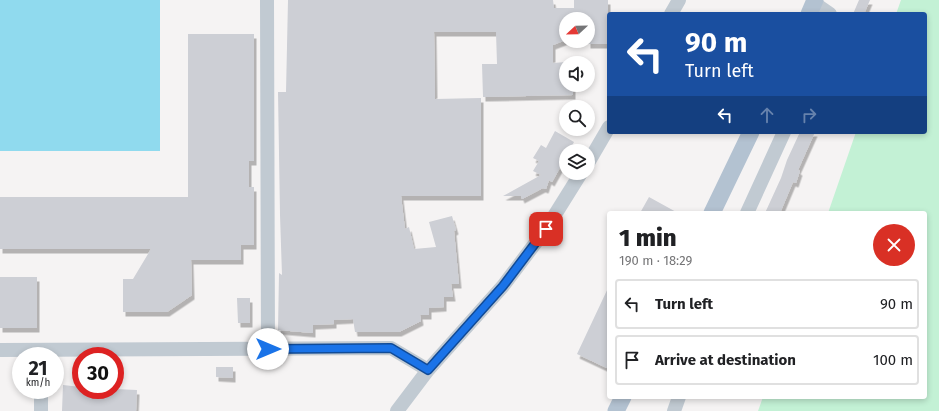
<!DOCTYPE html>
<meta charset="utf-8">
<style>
:root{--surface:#fff;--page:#f2f2f2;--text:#202124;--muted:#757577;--line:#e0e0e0}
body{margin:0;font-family:"Fira Sans",sans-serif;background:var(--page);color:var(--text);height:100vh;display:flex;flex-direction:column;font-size:15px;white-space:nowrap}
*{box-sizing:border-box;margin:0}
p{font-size:13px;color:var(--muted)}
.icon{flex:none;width:22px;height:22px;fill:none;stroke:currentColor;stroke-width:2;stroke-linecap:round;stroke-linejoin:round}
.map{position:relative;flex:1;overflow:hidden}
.sheet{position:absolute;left:607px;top:211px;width:320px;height:188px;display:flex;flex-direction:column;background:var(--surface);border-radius:4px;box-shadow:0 2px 6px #0003}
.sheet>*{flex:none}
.guide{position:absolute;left:607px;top:12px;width:320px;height:122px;border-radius:4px;box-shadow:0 2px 6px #0003;background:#1a4fa0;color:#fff;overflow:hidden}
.needle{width:26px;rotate:248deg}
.buttons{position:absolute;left:559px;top:12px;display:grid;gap:8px}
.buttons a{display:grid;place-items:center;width:36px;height:36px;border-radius:50%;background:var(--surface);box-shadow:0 2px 6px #0003;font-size:20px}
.speed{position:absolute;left:12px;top:347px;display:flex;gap:8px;font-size:20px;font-weight:700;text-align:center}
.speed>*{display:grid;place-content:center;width:52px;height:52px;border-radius:50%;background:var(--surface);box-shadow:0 2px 6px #0003;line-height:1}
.speed small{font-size:10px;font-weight:400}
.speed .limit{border:6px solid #d22;background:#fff;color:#111}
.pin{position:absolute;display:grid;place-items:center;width:34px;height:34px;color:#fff;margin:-17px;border-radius:8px;box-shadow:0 2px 6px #0006}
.me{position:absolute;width:44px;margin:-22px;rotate:90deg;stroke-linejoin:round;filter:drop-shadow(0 0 3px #0008)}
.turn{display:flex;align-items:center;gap:14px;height:84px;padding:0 12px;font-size:18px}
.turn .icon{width:52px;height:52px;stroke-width:2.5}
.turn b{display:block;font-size:28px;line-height:34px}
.lanes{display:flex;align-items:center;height:38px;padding:0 12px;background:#0003;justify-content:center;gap:20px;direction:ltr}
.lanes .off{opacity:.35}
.round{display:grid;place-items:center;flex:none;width:42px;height:42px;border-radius:21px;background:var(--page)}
.head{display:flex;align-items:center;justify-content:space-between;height:68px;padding:0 12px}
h1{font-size:24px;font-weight:800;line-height:30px}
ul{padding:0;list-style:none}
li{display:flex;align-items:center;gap:12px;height:50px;margin:0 8px 6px;padding:0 4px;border:2px solid var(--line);border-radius:4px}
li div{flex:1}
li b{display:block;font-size:15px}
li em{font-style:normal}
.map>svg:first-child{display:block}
.green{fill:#c3f1d5}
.water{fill:#90daee}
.building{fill:#cdcfd5;filter:url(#shadow)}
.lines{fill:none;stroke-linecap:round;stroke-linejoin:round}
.minor{stroke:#c1cad2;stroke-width:14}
.major{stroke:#b3c2d1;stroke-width:17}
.route-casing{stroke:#114b97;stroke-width:10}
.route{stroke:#1a73e8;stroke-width:7}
</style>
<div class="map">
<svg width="939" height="411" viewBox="0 0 939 411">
<defs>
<filter id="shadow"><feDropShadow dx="2.5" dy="4.5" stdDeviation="0" flood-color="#0004"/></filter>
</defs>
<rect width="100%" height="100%" fill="#f5f3f3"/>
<!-- green -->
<path class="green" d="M901,0H939V411H758L763,397H925V213H828L856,132H925V14H896Z"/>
<!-- water -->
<path class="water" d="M0,0H160V151H0Z"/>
<!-- building -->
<path class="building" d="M288,0H553L554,8H574V0H608V44H588V19H566V40L553,45V63L566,62V85H573V95L483,97L482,64H497L496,32H434L435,99L481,98V196H401L405,229L409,227L414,249L436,247L429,222L452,216L456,230L454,231L459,284H451L453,297H444V307L429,308V315H420L421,321L399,332H355L353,319L334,320V324L313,325V333L278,330L279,273L282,275L280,215L278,92H286Z
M859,0H870L864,14H853Z
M188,34H254V161H249V187H254V245H241V260H191L192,295L167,312H123V279H133L151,249H0V197H188Z
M555,131L574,142L569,151H566V157L552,182L549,180L546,189L543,188L522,199L521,196H503L541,175L533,171L539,161L533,158L541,145L546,148Z
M800,132H815L798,170L800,171L796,183L793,182L780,213H765L781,178L787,160Z
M649,197L678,213H640Z
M0,277H37V328H0Z
M609,286V369L577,354Z
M237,298H250V323H238Z
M216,367H233V378L216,377Z
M63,385L81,387V390H115V389L137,390L136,411H62Z"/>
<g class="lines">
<!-- minor -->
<path class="minor" d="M267,0L268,349
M814,3L830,14
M671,14L679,0
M588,163L609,127
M747,213L784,132
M0,350L391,348L428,370
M41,390V411
M397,411L428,370L503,286L546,229L581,173
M674,411L679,397"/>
<!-- major -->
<path class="major" d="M809,14L815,0
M712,213L751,132
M616,411L623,397"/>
</g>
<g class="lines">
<!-- route casing -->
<g class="route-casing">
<path id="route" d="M268,349L391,348L428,370L503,286L546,229"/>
</g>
<!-- route -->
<use href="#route" class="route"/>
</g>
</svg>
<div class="buttons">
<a><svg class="needle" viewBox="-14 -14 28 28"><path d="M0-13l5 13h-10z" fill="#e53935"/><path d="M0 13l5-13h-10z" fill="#757577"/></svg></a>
<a><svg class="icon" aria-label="sound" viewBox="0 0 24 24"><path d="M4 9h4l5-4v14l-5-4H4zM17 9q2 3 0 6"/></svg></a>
<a><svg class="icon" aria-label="search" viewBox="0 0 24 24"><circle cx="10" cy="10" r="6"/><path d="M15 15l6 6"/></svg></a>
<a><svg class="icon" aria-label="layers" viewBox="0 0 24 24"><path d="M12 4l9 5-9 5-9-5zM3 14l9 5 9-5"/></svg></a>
</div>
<div class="speed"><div>21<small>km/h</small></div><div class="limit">30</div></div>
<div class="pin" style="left:546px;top:229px;background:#d93025"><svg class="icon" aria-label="arrive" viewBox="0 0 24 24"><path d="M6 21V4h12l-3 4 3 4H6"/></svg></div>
<svg class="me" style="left:268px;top:349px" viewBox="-20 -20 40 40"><circle r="19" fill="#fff"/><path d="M0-13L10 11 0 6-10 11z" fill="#1a73e8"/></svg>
<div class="guide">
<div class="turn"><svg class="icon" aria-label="left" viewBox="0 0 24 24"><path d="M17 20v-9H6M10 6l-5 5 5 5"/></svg><div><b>90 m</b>Turn left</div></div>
<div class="lanes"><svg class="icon" aria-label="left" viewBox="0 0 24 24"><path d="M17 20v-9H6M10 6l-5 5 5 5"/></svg><svg class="icon off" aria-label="ahead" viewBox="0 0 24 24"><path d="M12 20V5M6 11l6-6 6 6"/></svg><svg class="icon off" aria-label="right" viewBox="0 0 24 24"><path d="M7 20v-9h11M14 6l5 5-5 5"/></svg></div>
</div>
<section class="sheet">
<div class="head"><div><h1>1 min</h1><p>190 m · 18:29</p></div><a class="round" style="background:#d93025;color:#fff"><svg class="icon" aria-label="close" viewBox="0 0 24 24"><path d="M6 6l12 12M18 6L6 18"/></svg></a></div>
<ul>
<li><svg class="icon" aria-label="left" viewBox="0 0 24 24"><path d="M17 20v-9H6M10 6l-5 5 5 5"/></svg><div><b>Turn left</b></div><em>90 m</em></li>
<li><svg class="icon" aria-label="arrive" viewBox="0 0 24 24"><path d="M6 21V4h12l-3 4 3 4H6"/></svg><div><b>Arrive at destination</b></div><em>100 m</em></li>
</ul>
</section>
</div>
